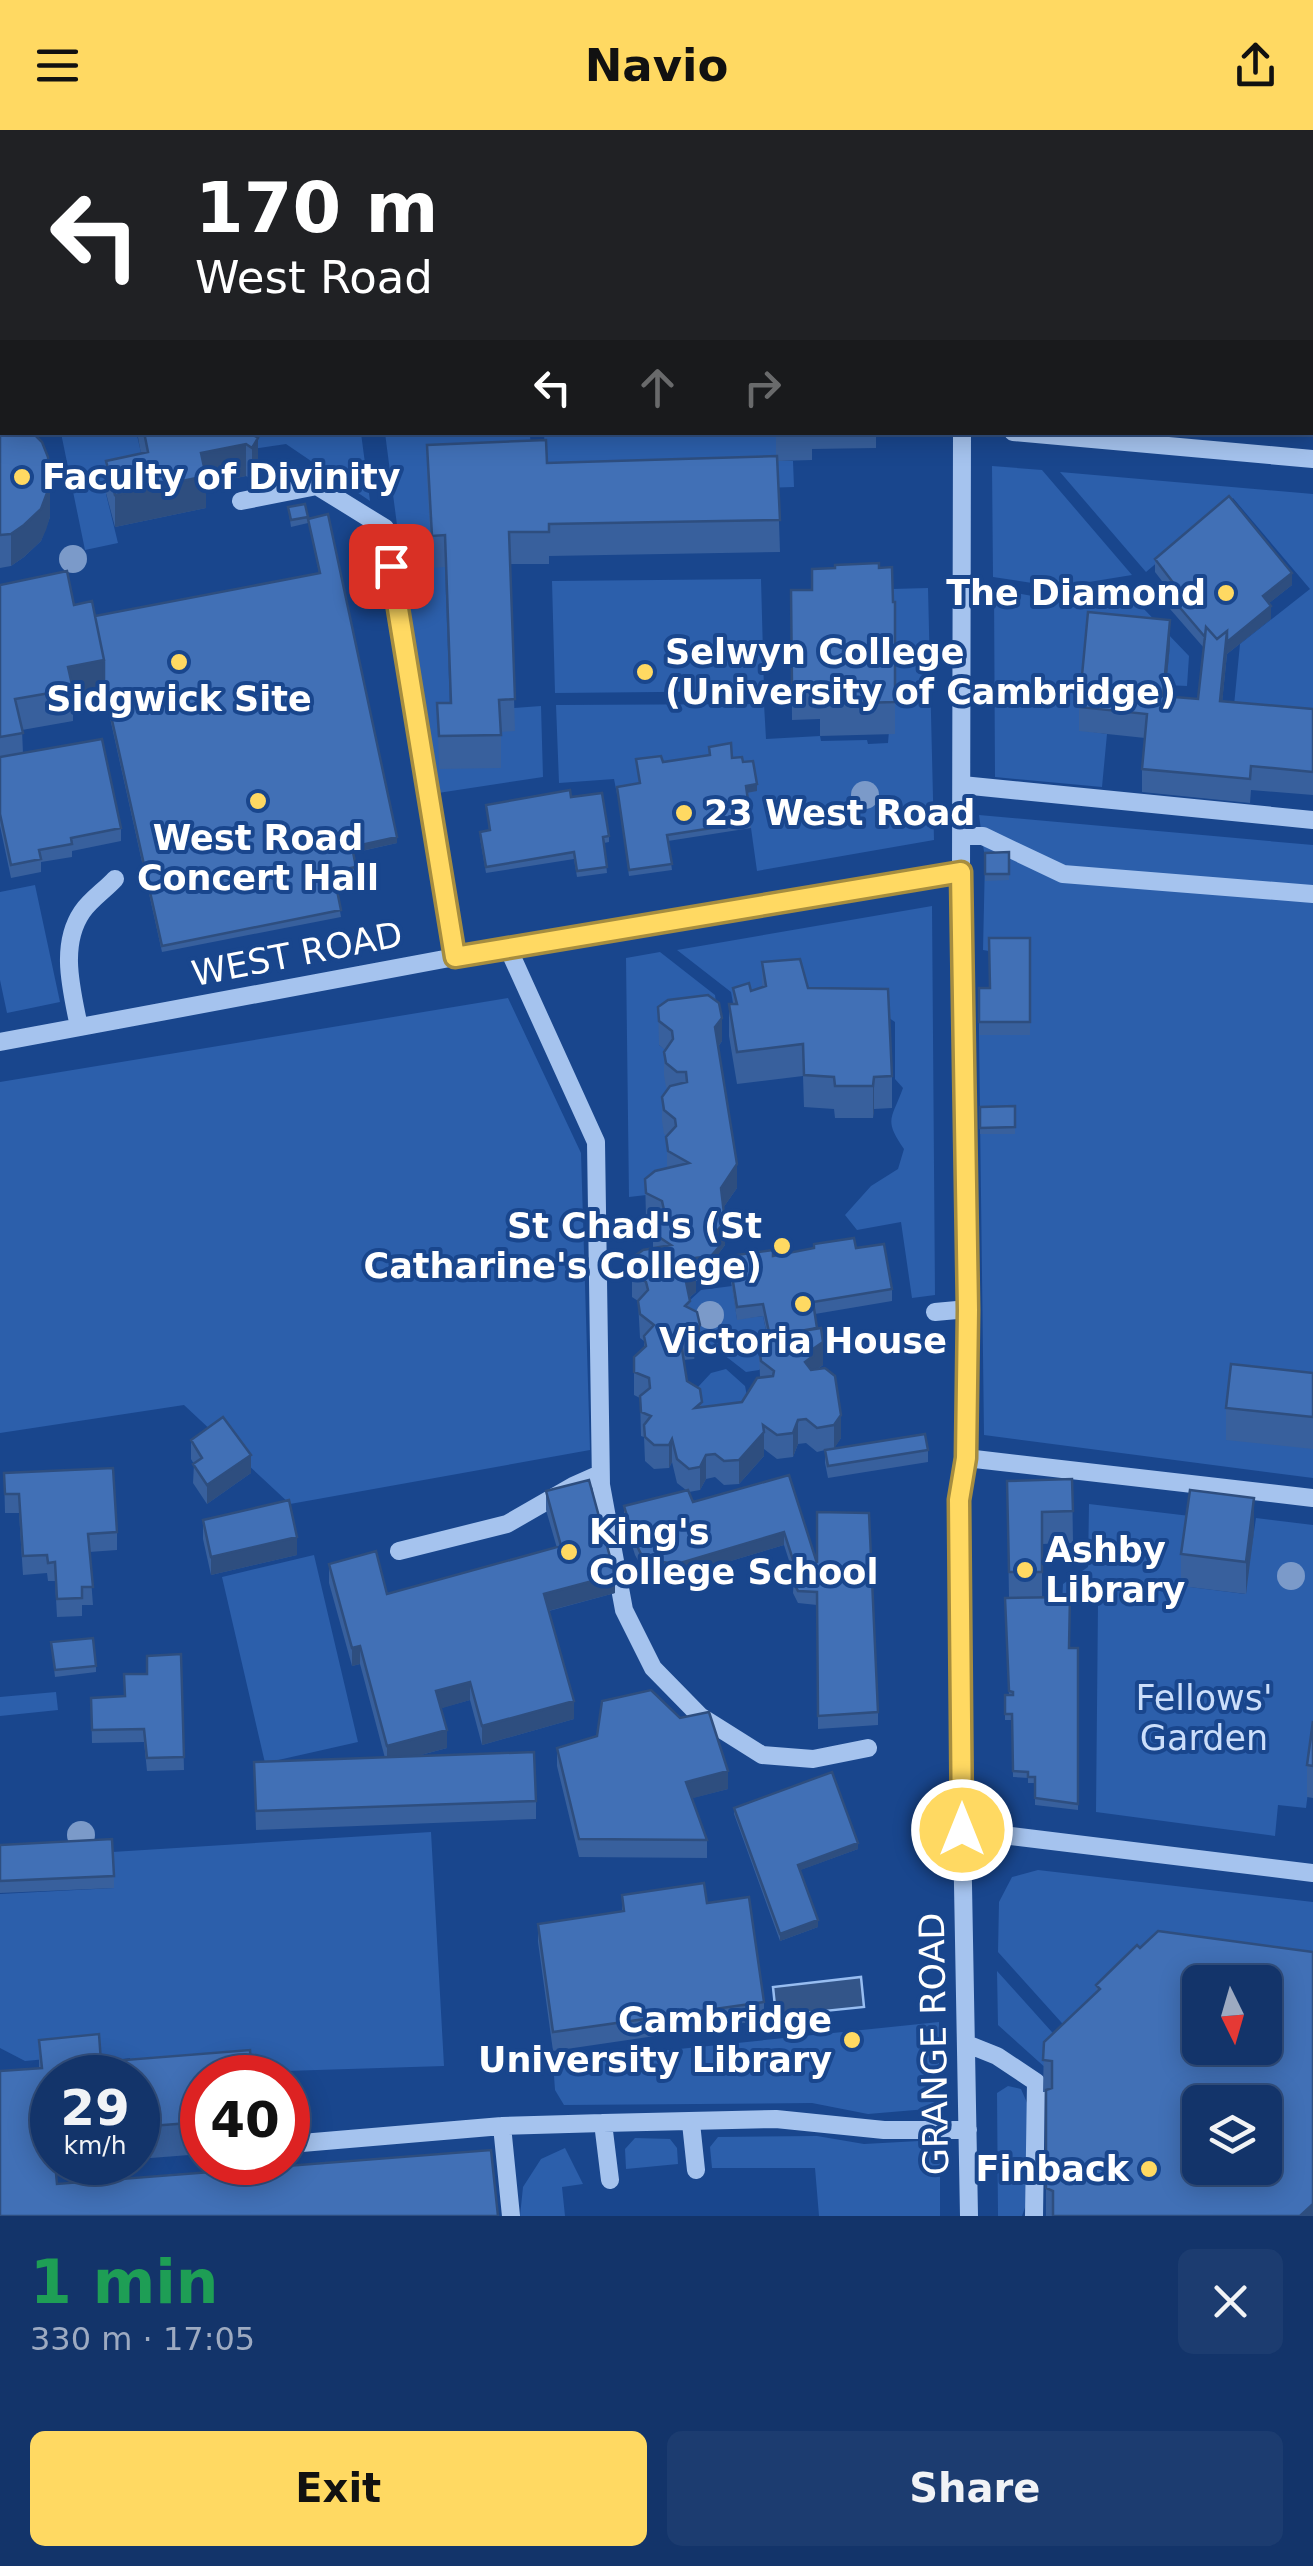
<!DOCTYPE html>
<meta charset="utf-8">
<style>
:root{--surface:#13346a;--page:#1c3c70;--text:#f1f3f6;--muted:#9daac1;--line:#324f7e;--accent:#ffd962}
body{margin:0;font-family:"DejaVu Sans",sans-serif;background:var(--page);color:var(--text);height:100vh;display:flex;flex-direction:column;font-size:38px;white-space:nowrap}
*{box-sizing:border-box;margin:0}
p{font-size:32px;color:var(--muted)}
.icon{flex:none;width:55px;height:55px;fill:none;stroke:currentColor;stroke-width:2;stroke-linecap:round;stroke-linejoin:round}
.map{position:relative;height:2086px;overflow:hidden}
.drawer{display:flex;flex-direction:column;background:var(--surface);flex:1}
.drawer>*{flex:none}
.top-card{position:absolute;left:0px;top:0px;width:1315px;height:305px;box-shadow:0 5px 25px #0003,0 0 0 2px var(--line);background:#202124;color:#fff;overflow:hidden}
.needle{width:65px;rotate:175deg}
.buttons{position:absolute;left:1182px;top:1835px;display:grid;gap:20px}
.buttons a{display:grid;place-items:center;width:100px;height:100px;border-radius:15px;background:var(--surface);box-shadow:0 5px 25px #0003,0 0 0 2px var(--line);font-size:50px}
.speed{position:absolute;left:30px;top:1925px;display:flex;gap:20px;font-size:50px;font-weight:700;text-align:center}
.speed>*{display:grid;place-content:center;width:130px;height:130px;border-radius:50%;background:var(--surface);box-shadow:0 5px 25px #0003,0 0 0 2px var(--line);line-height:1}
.speed small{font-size:25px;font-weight:400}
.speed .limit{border:15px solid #d22;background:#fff;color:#111}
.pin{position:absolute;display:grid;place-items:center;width:85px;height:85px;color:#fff;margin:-42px;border-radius:20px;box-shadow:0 5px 15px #0006}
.me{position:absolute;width:110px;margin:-55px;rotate:0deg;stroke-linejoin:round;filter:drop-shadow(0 0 8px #0008)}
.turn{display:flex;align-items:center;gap:35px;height:210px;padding:0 30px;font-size:45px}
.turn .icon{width:130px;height:130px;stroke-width:2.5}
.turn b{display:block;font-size:70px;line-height:85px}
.lanes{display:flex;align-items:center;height:95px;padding:0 30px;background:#0003;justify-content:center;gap:50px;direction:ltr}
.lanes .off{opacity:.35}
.round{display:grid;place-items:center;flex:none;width:105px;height:105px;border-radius:15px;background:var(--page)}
.summary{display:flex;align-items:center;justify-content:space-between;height:170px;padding:0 30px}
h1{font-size:60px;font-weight:700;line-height:75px;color:#1e9e55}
.primary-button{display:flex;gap:20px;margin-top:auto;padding:20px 30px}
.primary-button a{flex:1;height:115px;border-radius:15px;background:var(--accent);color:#111;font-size:40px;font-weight:700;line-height:115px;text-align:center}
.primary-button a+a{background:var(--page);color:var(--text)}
header{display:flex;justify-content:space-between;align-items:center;height:130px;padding:0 30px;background:var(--accent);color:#111;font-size:45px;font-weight:700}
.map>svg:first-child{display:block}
.green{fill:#2c5fab}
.water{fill:#335589;stroke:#97bdf1;stroke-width:2.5}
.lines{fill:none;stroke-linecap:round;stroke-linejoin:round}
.minor{stroke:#a5c3ee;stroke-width:18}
.tree{fill:#7b9ac9}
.wall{fill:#38609d}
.shaded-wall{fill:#2e4e7f}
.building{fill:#4170b6;stroke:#2e4e7f;stroke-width:2.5;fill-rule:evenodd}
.route-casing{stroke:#a68d40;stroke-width:25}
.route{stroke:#ffd962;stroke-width:18}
.poi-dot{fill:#ffd962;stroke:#19468d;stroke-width:4}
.labels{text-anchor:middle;stroke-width:8;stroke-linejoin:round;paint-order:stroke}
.poi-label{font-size:35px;font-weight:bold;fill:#fff;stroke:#19468d;text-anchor:start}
.street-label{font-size:35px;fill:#fff;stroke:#19468d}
.park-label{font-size:35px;fill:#cbdefa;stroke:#19468d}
</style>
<header><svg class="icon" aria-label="menu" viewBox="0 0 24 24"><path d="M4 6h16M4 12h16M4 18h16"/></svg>Navio<svg class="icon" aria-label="share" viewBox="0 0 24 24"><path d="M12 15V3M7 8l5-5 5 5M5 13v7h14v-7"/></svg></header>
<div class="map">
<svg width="1313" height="2086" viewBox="0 0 1313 2086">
<rect width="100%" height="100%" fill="#19468d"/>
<!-- green -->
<path class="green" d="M0,0H330V2H2V138H0Z
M61,303H144L137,305L148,354L106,364L118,413L85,420Z
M242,303H361L370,371L286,314L246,320Z
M385,303H530L532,343L432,437H445L451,605L499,603L514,578L541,576L543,647L438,663L397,395Z
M544,303H776L777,331H793L794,357L547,365Z
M992,336L1042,340L1132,445L1058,457L993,447Z
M1060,342L1313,364V603L1232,596L1240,514L1310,459L1233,368L1146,442Z
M761,449L764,561L555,563L552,451Z
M1139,457L1150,471L1143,478L1189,526L1187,556L1166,555L1170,514L1079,600L1107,604L1102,657L995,647L994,459L1060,471Z
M928,458L934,710L757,741L751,698L710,631L640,660L617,664L614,649L559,653L556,575L764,574L766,609L820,606L821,611L867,610L868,614L888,613L893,551H896L892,459Z
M979,685L1313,715V1348L984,1305L979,905L1030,904L989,821L983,820L985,729Z
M35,755L60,872L7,883L0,850V762Z
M932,776L935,1165L912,1168L901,1092L857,1100L845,1085L871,1056L898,1039L904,1019C883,989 892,989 903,958L895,949V892L879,881L735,884L731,862L677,820Z
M660,822L715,865L719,896L659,915L672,924C676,960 682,1010 668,1044C665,1051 659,1058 655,1064L629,1067L626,828Z
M508,868L581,1023L590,1320L290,1374L184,1275L0,1303V952Z
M732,1156L737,1189L763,1186L772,1229L759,1240L746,1242L692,1200L688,1172L701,1160Z
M726,1239L745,1256L749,1276L704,1297L698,1257L711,1243Z
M1089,1374L1190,1386L1182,1456L1245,1464L1256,1388L1313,1395V1623L1306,1678L1278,1675L1275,1706L1096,1682L1098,1473L1062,1474L1063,1454L1088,1437Z
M314,1425L358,1612L265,1633L222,1447Z
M56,1562L58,1580L0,1586V1567Z
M431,1702L444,1936L132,1946L130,1928L108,1931L101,1924L25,1931L0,1918V1764L114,1758L112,1722Z
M1038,1740L1313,1772V1855L1158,1833L1079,1912L998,1822L999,1772L1012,1747Z
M997,1841L1069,1921L1048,1940L998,1895Z
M939,1892V1978L868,1984L812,1973L564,1975L555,1960L553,1932Z
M1008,1956L1021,1959L1028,1975L1027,2072L1022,2086H998L997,1963Z
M817,2006L864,2014L919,2011L935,2016L940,2026V2086H819L815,2038H712L710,2017L718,2007Z
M635,2008L670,2009L677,2018L678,2034L626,2039L625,2019Z
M565,2018L583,2054L562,2057L565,2086H520L523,2057L541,2029Z"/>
<!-- water -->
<path class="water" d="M861,1847L864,1877L776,1886L773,1857Z"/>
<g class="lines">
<!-- minor -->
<path class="minor" d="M947,0V2
M962,302L961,742L968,1179L966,1328L959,1370L962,1700L969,2086
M1013,302L1313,329
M241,371L317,356L385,398L455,827
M962,655L1313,690
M963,706H983L1063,744L1313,764
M508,818L596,1012L601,1355L624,1480L653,1538L700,1586L762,1625L813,1629L868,1618
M79,897C72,861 59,816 82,782C90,770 105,760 115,749
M0,912L455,827L961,742
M935,1182L968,1179
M966,1328L1313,1368
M399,1421L507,1394L573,1356L600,1344
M962,1700L1313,1743
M967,1914L997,1926L1036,1952L1034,2086
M603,1993L610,2050
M691,1993L696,2040
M502,1996L511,2086
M290,2014L502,1996L603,1993L776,1989L884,2000H968"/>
</g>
<!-- trees -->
<g class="tree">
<circle cx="73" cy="429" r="14"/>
<circle cx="865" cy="665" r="14"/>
<circle cx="710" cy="1185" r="14"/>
<circle cx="1291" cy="1446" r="14"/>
<circle cx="81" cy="1705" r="14"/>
</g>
<!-- wall -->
<path class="wall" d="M352,0H782V2H352Z
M1030,0H1099L1098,2H1030Z
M0,222L38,302L33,304L50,387L41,411L24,427L11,436L0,438Z
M137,302H249L258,340L252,350L246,346L206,354V378L115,397L106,363V331L141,324Z
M776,302H880V304L876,305V318L812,319V330L777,331L780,422L549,426V434H510L515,601L501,602V638L439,639L437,573H450L445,437L432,438L427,347V315L547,333L776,326Z
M288,377L308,387V393L291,397Z
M308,389L397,713L353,723L356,743L334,747L341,787L162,822L104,561L73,568V591L22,600L23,623L121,698V711L72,721V727L41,732V742L11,748L0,696V455L74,475L95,486L319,443Z
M1155,429L1292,455L1269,473L1271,489L1227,524L1222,572L1313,579V665L1251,660L1250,673L1142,662V639L1145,608L1079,601V577L1170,514L1165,567L1198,569L1204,518L1170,479V466L1172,464L1155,442Z
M879,438L893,472H895V604L820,606V589L792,590L791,460H812Z
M709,617L743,632L757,661L747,663L751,698L668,711L672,740L629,746L617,657L639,654L636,629L663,632L709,625Z
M571,667L609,706V712L604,713L607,743L577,747L574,729L486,743L480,708V702L489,700L486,675Z
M1009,722V750L985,751V723Z
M1030,808V905H979V858H989Z
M762,832L808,858L892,946V978L874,979L873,988H835L834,979L804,977L803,946L737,954L729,906V874H733V858L751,861L762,857Z
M658,877L722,911L718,917L737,1058L723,1078L725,1115L719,1123V1141L711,1149L696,1151V1162L689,1168L690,1178L700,1219L694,1229L683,1230L687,1251L702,1277L742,1272L760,1248L759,1217L768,1209L763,1186L737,1190L729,1139V1126H773L856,1118L892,1159V1171L815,1184L823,1235L818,1239L841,1308L834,1318L928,1320V1332L828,1348L825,1333V1320L817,1322L806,1313L798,1314L793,1327L777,1329L764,1319V1326L739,1354L724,1355L715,1347L706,1349L700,1360L689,1362L693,1372L789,1345L817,1433L878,1582V1595L818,1599L817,1475L798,1473L793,1463L794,1446L784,1415L677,1447L655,1444L641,1436L635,1425L624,1389V1376L686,1360L677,1353L672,1332L669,1338L654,1339L645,1331L644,1307L641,1306L640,1268L634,1265V1227L644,1218V1211L640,1208L638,1171L632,1167V1128L653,1118V1090L646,1087L645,1049L667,1038V1006L664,1004L662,991V967L668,959L666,957L664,945V922L665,920L659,915Z
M1015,976V1004H980V977Z
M1313,1243V1319L1226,1310V1278Z
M191,1310L251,1343L207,1374L193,1353L194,1334L191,1329Z
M4,1343L117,1402V1420L89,1422L93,1475H82V1486L57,1487L55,1451H48L47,1443L23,1445L19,1383H5Z
M1072,1349L1073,1413L1042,1414V1467L1069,1518H1078V1680L1035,1675V1653H1028V1648L1013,1647L1012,1590H1005V1565H1009L1005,1474L1009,1468L1007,1351Z
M546,1361L615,1463L549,1481L574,1589L482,1615L470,1570L441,1578L447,1618L417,1626L536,1671V1689L256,1700L254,1632L385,1628L360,1534L352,1536L329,1453V1434L387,1464L557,1418L546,1380Z
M203,1390L297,1425L211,1445L203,1409Z
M1254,1401L1246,1464L1181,1456V1424Z
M51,1512L96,1536V1542L55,1547Z
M181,1524L184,1640L147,1641L144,1612L92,1613L91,1568L124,1566V1544H147Z
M1313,1591V1668L1307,1667V1635Z
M557,1618L728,1659L692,1668L707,1710V1728L579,1727L557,1636Z
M734,1678L858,1719L800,1740L818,1797L780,1811L734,1684Z
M0,1715L114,1746V1758L0,1763Z
M622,1765L707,1773L764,1872V1890L553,1921L538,1812V1794L622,1781Z
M1096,1855L1313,2086H1046V1962H1043L1044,1912L1096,1863Z
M39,1910L101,1932L202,1948V2024L138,2029V1948H52V2032H96L56,2036L57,2054L0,2086L39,1938Z"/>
<!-- shaded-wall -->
<path class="shaded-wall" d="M258,308V340L252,350V318Z
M246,314V346L206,354V378L115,397V365L201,323Z
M50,355V387L46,400L41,411L24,427L11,436V404Z
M1292,443V455L1263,478V466Z
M1271,476V489L1227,524L1220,595L1217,520Z
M1170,490V514L1163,590V566Z
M104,530V562L73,568V559L68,537Z
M757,654V661L746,663V656Z
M397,707V713L352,723V717Z
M722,888V911L715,921V897Z
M874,947V979L873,988V956Z
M737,1034V1058L721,1081V1058Z
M725,1092V1115L719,1123V1141L711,1149V1126L717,1101Z
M696,1138V1162L685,1171V1147Z
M700,1195V1219L694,1229V1205Z
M823,1212V1235L813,1242V1219Z
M813,1226V1250L805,1232Z
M841,1285V1308L834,1319V1295Z
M798,1290V1314L793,1327V1303Z
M764,1302V1326L739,1354V1330Z
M672,1309V1332L669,1338V1315Z
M251,1325V1343L207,1374V1355Z
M706,1325V1349L700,1360V1337Z
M1254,1368V1401L1246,1464V1432Z
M784,1402V1415L677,1447V1434Z
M297,1407V1425L211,1445V1427Z
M615,1445V1463L544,1482V1464Z
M360,1516V1534L352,1536V1518Z
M470,1552V1570L436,1580V1561Z
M574,1571V1589L482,1615V1596Z
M447,1600V1618L387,1634V1616Z
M728,1641V1659L686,1670V1652Z
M858,1713V1719L798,1741V1735Z
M818,1790V1797L780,1811V1804Z
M1313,2074V2086H1300Z"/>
<!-- building -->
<path class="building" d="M353,0H395V2H353Z
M497,0H523V2H497Z
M540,0H585L586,1H540Z
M602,0H630V2H602Z
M724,0H758V2H724Z
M1045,0H1098V2H1045Z
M1183,0H1313V34L1312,2H1183Z
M0,222H2V302H32L42,312L48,327L50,355L41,379L24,395L11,404L0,405Z
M144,302H249L258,308L252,318L246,314L201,323L206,346L115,365L106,331L148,322Z
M546,310L547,333L777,326L780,390L549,394V402H509L515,569L499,570L501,605L439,606L437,573H451L445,405L432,406L427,315Z
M1229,366L1292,443L1263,466L1271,476L1227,512V501L1217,509L1206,497L1205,507L1170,466L1178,459L1155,429Z
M305,374L308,387L291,390L288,377Z
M328,384L397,707L352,717L356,737L333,741L341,780L162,816L104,554V530L95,486L320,443L308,389Z
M879,433V438L892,437L893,472H895V572L820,574V556L792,558L791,460H812V439L835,438V435Z
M67,441L74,475L92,471L104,530L68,537L73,559L15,569L23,603L0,607V455Z
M1088,482L1170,490L1163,566L1198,569L1206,497L1217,509L1227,501L1220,571L1313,579V642L1251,636L1250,649L1142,639L1147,584L1079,577Z
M102,609L121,698L71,708L72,714L39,720L41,729L11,735L0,684V627Z
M731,613L732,628L742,627L743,632L753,631L757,654L746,656L751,692L667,705L672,734L629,740L617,657L640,653L636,629L661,626L663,632L710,625L709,617Z
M570,660L571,667L602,663L609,706L603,707L607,737L577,741L574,722L486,737L480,702L490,700L486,675Z
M1009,722V744H985V723Z
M989,808H1030V892H979V858H990Z
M800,829L808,858L888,859L892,946L874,947L873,956H835L834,947L804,945L803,914L737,922L729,874H737L733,858L749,853L751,861L766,856L762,832Z
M708,865L719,873L722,888L715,897L737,1034L721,1058L725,1092L717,1101L719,1117L711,1126L694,1128L696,1138L685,1147L690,1171L685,1176L697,1182L700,1195L694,1205L680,1207L687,1251L700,1259L702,1272L695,1278L742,1272L757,1248L773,1246L774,1241L761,1231L759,1217L772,1206L821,1198L823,1212L813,1219V1226L805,1232L811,1240L825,1238L835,1246L841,1285L834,1295L817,1298L806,1289L798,1290L793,1303L777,1305L763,1295L764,1302L739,1330L724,1331L715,1324L706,1325L700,1337L689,1339L677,1329L672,1309L669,1315H654L645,1307L644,1295L651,1286L641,1282L640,1266L650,1258L649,1248L634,1242V1227L646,1216L644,1206L654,1195L640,1184L638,1171L648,1160L646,1152L632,1143V1128L643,1120L671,1115L653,1103V1088L664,1080L662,1071L646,1063L645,1049L655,1041L689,1033L668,1021L666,1007L676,996L675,989L664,980L662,967L670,956L687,952L686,942H677L666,933L664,922L673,909L672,901L659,891L658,877L668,870Z
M1015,976V997L980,998V977Z
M854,1108L856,1118L884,1114L892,1159L813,1172L817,1198L772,1206L770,1207L763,1174L737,1177L729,1126L773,1120V1126L814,1118V1114Z
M1231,1234L1313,1243V1287L1226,1278Z
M223,1287L251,1325L207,1355L193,1334L202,1328L191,1310Z
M925,1304L928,1320L828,1336L825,1320Z
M113,1338L117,1402L88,1404L93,1457H82V1468L57,1469L55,1432L48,1433L47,1425L23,1426L19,1364H5L4,1343Z
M789,1345L817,1433V1382L869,1383L878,1582L818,1586L817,1462L798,1461L793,1451L796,1439L784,1402L677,1434L655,1431L641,1424L635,1412L624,1376L688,1360L693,1372Z
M1072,1349L1073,1381L1042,1382V1442H1009L1007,1351Z
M589,1350L615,1445L544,1464L574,1571L482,1596L470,1552L436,1561L447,1600L387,1616L360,1516L352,1518L329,1434L376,1421L387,1464L561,1416L546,1361Z
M1190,1360L1254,1368L1246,1432L1181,1424Z
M289,1370L297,1407L211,1427L203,1390Z
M1070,1467L1069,1518H1078V1674L1035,1668V1647H1028V1642L1013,1641L1012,1584H1005V1565H1013V1562L1009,1561L1005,1468Z
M93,1508L96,1536L55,1540L51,1512Z
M181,1524L184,1627L147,1628L144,1599L92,1600L91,1568L125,1566L124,1544H147V1526Z
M651,1560L680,1588L709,1582L728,1641L686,1652L707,1710L579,1709L557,1618L597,1606L602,1571Z
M1313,1591V1636L1307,1635Z
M534,1622L536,1671L256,1681L254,1632Z
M832,1642L858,1713L798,1735L818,1790L780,1804L734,1678Z
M112,1709L114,1746L0,1751V1715Z
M704,1753L707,1773L749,1767L764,1872L553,1902L538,1794L624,1781L622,1765Z
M1158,1801L1313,1822V2074L1300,2086H1053V2061L1046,2058V1960L1052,1958V1931L1043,1930L1044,1912L1100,1859L1096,1855L1137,1815L1140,1818ZM1200,1852H1265V1918H1200ZM1200,1972H1265V2038H1200Z
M99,1904L101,1932L250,1920L252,1948H202V1992L138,1997V1948H52V2032H55L57,2054L491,2020L498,2086H0V1941L42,1938L39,1910Z"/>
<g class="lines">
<!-- route casing -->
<g class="route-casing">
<path id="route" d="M391,436L455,827L961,742L968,1180L966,1328L959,1370L962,1700"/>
</g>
<!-- route -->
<use href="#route" class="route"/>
</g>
<!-- markers -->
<g class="poi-dot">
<circle cx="22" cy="347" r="10"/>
<circle cx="1226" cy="463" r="10"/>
<circle cx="179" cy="532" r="10"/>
<circle cx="645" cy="542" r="10"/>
<circle cx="258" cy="671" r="10"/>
<circle cx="684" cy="683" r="10"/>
<circle cx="782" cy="1116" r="10"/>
<circle cx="803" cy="1174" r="10"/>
<circle cx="569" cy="1422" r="10"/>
<circle cx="1025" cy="1440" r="10"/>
<circle cx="852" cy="1910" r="10"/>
<circle cx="1149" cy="2039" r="10"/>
</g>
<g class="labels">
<!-- poi labels -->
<g class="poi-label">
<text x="42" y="359">Faculty of Divinity</text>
<text x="1206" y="475" text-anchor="end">The Diamond</text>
<text x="665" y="534">Selwyn College<tspan x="665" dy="40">(University of Cambridge)</tspan></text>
<text x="179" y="581" text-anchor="middle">Sidgwick Site</text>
<text x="704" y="695">23 West Road</text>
<text x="258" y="720" text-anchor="middle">West Road<tspan x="258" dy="40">Concert Hall</tspan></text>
<text x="762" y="1108" text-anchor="end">St Chad's (St<tspan x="762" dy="40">Catharine's College)</tspan></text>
<text x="803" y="1223" text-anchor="middle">Victoria House</text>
<text x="589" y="1414">King's<tspan x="589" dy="40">College School</tspan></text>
<text x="1045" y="1432">Ashby<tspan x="1045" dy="40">Library</tspan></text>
<text x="832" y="1902" text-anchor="end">Cambridge<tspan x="832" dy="40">University Library</tspan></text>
<text x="1129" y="2051" text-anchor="end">Finback</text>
</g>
<!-- street labels -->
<g class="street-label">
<text transform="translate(297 824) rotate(-11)" y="12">WEST ROAD</text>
<text transform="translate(934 1914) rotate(-91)" y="12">GRANGE ROAD</text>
</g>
<!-- park labels -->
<g class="park-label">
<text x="1204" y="1580">Fellows'<tspan x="1204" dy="40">Garden</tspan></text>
</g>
</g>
</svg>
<div class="buttons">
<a><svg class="needle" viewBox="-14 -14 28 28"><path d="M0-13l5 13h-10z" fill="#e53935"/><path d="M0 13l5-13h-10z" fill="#9daac1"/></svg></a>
<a><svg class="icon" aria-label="layers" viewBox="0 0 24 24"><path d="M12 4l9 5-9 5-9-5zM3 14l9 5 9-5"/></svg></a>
</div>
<div class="speed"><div>29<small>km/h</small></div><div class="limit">40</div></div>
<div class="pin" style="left:391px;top:436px;background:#d93025"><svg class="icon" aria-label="arrive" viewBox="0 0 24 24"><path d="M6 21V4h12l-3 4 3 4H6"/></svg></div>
<svg class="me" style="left:962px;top:1700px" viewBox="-20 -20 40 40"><circle r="17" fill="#ffd962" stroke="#fff" stroke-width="3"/><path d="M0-11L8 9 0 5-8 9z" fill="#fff"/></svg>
<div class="top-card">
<div class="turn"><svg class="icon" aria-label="left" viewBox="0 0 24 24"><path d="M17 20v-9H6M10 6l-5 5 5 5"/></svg><div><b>170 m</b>West Road</div></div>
<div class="lanes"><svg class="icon" aria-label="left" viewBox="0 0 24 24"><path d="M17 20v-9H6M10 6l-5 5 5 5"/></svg><svg class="icon off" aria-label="ahead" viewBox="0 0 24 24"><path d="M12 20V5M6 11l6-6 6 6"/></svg><svg class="icon off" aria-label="right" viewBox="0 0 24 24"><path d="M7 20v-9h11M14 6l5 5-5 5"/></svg></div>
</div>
</div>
<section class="drawer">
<div class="summary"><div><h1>1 min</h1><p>330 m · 17:05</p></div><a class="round"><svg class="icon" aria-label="close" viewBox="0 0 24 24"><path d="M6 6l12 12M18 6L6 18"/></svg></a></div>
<div class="primary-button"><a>Exit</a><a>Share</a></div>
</section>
